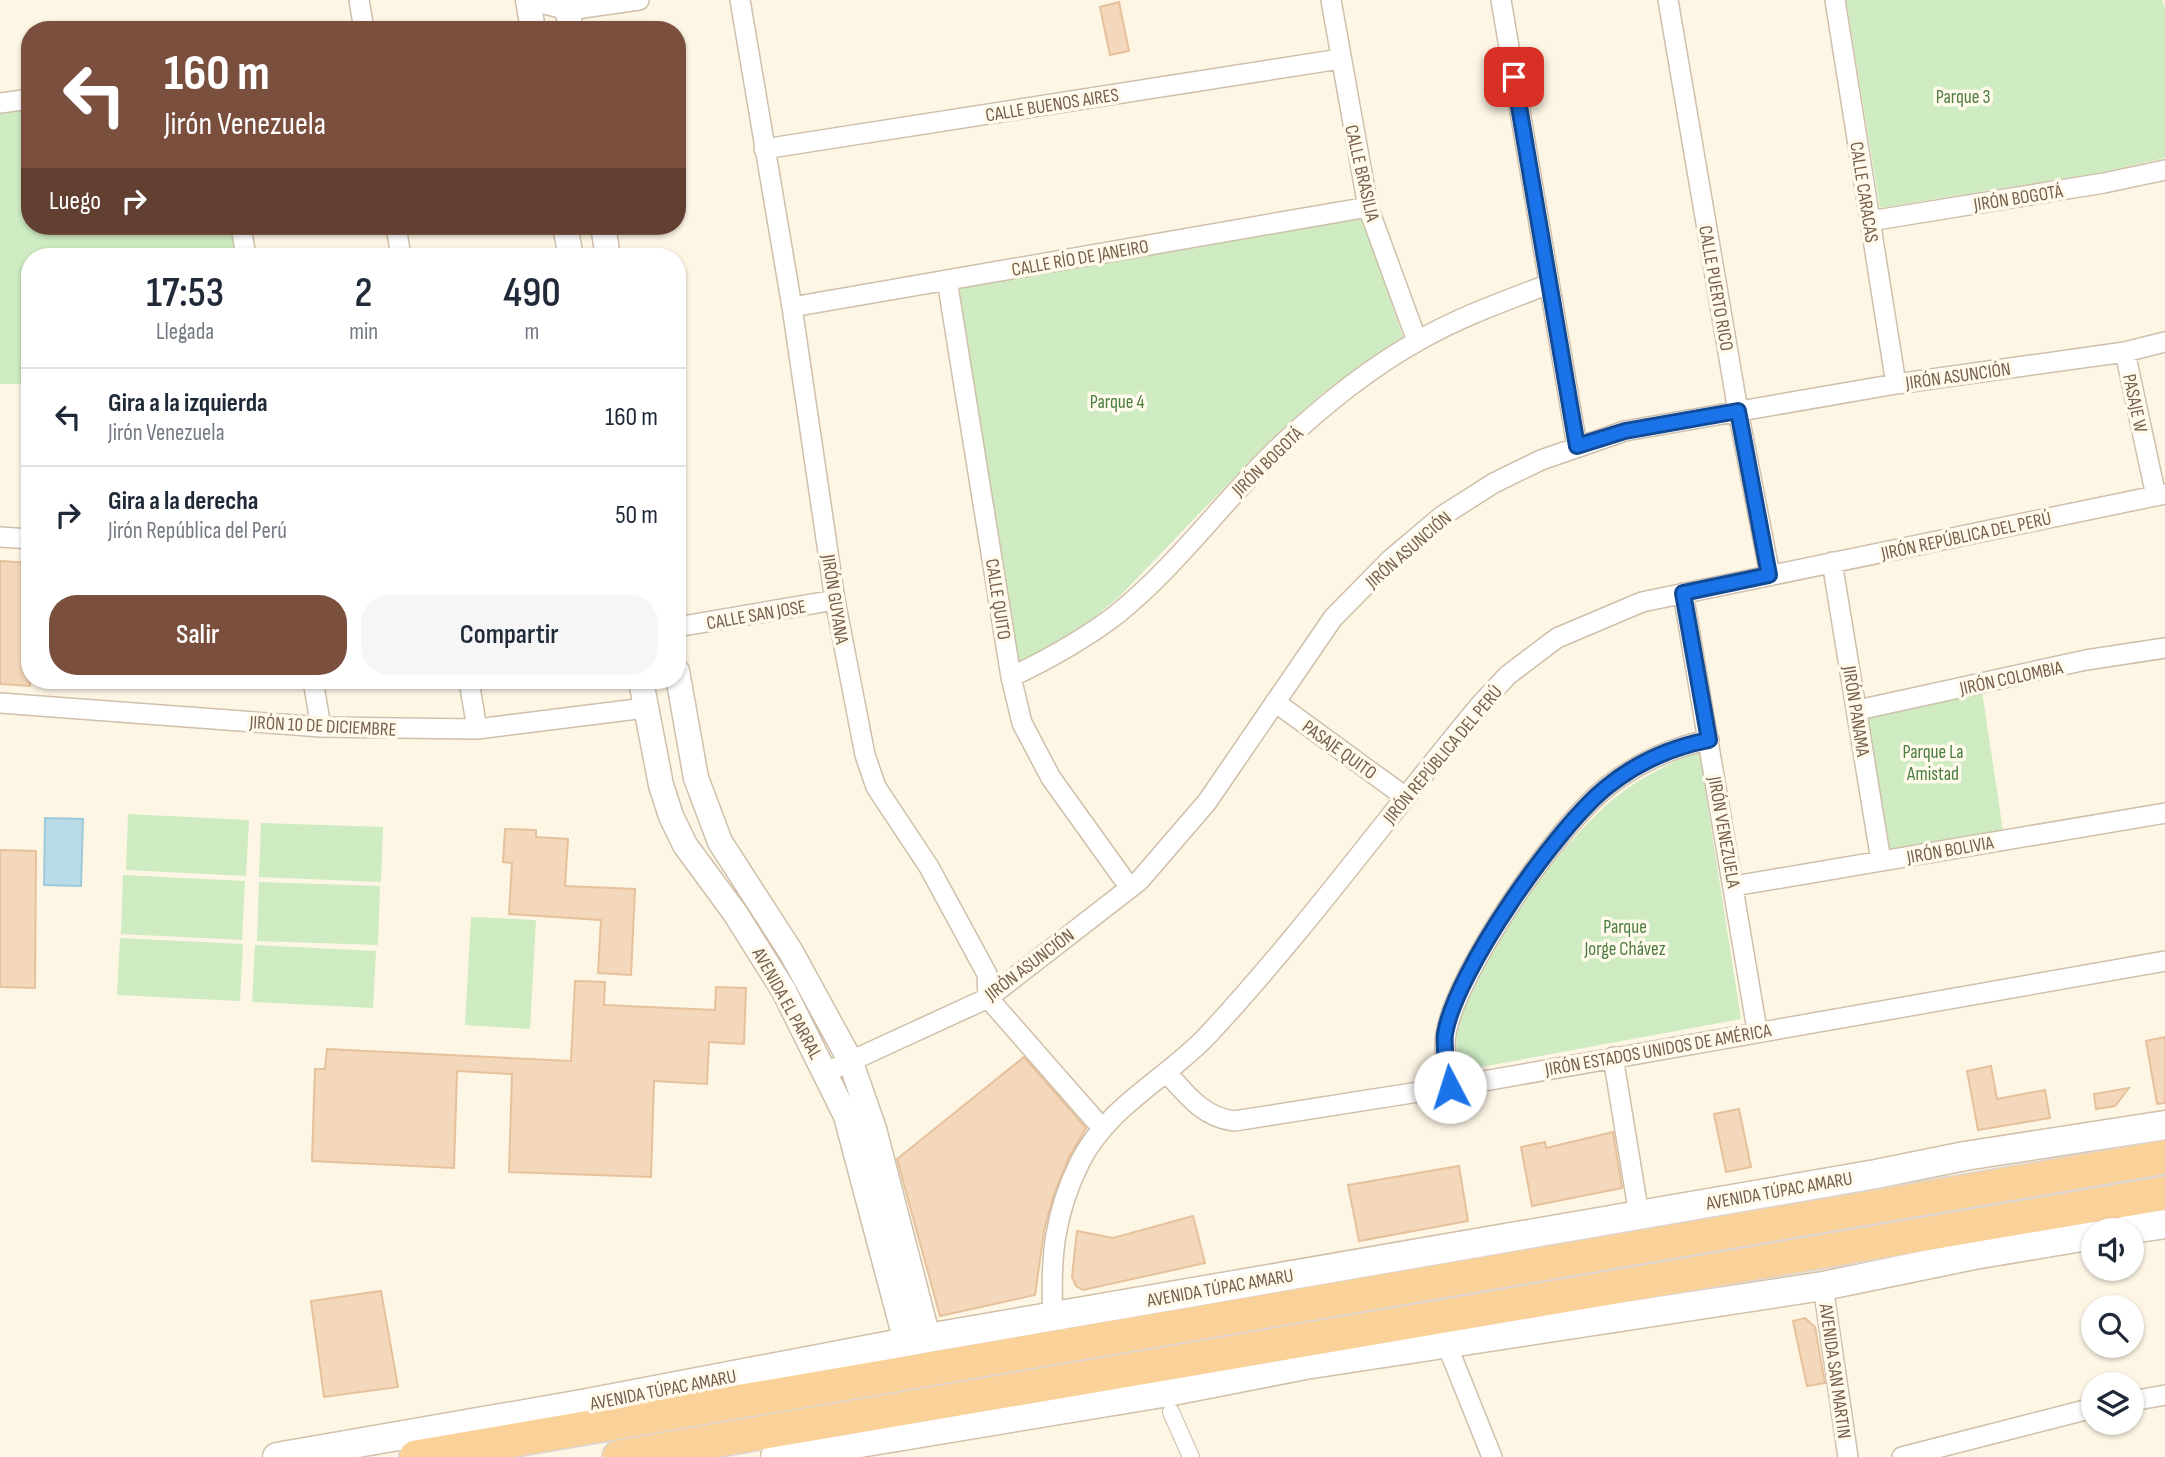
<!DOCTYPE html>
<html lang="es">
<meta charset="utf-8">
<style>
:root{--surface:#fff;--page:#f6f6f7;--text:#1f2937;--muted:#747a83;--line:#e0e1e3;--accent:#7a4f3e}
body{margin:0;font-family:"Sofia Sans Condensed",sans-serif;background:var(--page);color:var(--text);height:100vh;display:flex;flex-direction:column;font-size:26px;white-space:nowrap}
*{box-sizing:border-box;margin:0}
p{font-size:23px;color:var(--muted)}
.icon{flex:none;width:38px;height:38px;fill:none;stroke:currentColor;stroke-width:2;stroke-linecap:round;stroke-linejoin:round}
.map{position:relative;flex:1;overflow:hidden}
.side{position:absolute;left:21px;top:248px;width:665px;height:441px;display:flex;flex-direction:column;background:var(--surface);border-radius:28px;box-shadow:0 2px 5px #0004}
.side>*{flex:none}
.guide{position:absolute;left:21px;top:21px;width:665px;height:214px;border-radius:28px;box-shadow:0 2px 5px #0004;background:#7a4f3e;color:#fff;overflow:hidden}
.tools{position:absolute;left:2081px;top:1218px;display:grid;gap:14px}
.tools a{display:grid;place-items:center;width:63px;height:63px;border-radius:50%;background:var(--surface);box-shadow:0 2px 5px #0004;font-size:35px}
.pin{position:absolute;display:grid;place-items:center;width:60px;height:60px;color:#fff;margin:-30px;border-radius:14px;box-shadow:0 4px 10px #0006}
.me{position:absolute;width:77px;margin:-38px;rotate:355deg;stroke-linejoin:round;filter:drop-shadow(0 0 5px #0008)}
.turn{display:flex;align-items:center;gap:24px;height:147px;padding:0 28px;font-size:32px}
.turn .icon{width:91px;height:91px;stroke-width:2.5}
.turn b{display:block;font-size:49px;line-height:60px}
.then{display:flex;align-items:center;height:66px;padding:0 28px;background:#0003;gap:14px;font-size:26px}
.eta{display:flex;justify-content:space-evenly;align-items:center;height:119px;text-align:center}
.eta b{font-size:42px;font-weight:600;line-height:49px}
.cta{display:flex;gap:14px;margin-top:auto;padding:14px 28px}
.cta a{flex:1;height:80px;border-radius:28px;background:var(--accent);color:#fff;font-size:28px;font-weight:600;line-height:80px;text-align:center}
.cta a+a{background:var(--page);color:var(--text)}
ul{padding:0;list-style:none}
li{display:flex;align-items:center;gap:21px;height:98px;padding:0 28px;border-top:2px solid var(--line)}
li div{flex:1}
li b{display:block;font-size:26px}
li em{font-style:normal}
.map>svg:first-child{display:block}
.green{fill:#ceebc2}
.water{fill:#b8dbe7;stroke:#9ec9d9;stroke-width:2}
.building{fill:#f3d8bb;stroke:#e6c19b;stroke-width:2}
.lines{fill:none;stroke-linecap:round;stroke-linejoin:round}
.pedestrian-casing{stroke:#cfbfab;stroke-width:18}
.minor-casing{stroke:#cfbfab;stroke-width:22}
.tertiary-casing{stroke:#cfbfab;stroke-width:27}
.secondary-casing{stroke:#d2c0a8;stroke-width:31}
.trunk-casing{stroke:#dcd5d0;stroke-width:36}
.pedestrian{stroke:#fff;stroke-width:16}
.minor{stroke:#fff;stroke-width:19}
.tertiary{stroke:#fff;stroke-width:24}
.secondary{stroke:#fff;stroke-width:28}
.trunk{stroke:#fbd19a;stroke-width:33}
.route-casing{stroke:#114b97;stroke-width:18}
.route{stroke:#1a73e8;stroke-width:12}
.labels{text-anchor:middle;stroke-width:7;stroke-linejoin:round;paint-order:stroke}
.park-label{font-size:19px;fill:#4c7d41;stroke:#fffaec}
.street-label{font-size:19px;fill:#775f49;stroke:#fffaec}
</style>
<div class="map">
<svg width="2165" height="1457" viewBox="0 0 2165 1457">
<rect width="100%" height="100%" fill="#fdf6e5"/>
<!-- green -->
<path class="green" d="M1846,0H2162L2165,8V158L2098,173L1880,208Z
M30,108V226H231L236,257H30V384H0V111Z
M1363,218L1403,337L1324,392L1272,438L1118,598L1067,639L1019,663L957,287Z
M1982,691L2003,831L1887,851L1865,716Z
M1699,750L1741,1019L1459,1071C1458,1057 1455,1041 1458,1028C1474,960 1546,864 1596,815C1625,785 1662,767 1699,750Z
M128,814L249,820L246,876L126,870Z
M261,823L383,827L381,882L259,877Z
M123,875L245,881L242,940L121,934Z
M259,882L380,886L378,945L257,941Z
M471,917L536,920L530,1029L465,1025Z
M120,938L243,944L240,1001L117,995Z
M255,945L376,951L373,1008L252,1002Z"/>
<!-- water -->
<path class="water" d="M45,818L83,819L81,886L44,885Z"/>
<!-- building -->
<path class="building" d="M1119,2L1129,51L1110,55L1100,7Z
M0,561L30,563V686L0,684Z
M505,829L536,830V837L568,839L565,886L635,889L631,975L598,973L601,920L509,914L512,863L503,862Z
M0,850L36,851L35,988L0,987Z
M575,981L605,982L604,1005L715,1010L716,987L746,988L744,1044L709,1042L707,1084L654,1081L651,1177L509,1172L512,1074L457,1071L454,1168L312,1161L315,1069H325L327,1049L571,1061Z
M2165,1037V1103L2157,1104L2146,1041Z
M1024,1057L1086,1128L1069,1157L1053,1197L1044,1231L1035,1295L940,1316L897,1159Z
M1991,1066L1997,1099L2045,1090L2050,1118L1978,1130L1967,1071Z
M2129,1088L2115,1106L2096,1109L2094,1094Z
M1739,1109L1751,1167L1726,1172L1714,1114Z
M1613,1132L1622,1188L1532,1206L1521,1147L1545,1142L1546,1148Z
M1459,1166L1468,1221L1359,1241L1348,1185Z
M1193,1216L1205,1263L1083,1290L1076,1286L1072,1277L1077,1231L1113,1238Z
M381,1291L398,1387L324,1397L311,1301Z
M1805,1318L1815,1327L1825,1383L1807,1386L1793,1321Z"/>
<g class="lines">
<!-- pedestrian casing -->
<g class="pedestrian-casing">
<path id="pedestrian" d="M1171,1412L1191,1457"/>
</g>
<!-- minor casing -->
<g class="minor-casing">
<path id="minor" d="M359,0L364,30
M529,0L568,10L639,0
M740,0L792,307L835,600L865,755L876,787L929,867L987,974L988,998L1101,1127
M1331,0L1368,207L1417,341
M1501,0L1577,446
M1668,0L1738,411L1770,575
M1835,0L1896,384
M0,103L30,99
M764,149L1340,59
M1870,221L2104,183L2165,170
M241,226L246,257
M396,226L401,257
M947,280L1011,677L1022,723L1051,778L1130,888
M792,307L1368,207
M2125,352L2156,496
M0,537L30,539
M1832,562L1881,861
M1683,593L1757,1030
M677,627L835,600
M1011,677C1049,659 1083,640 1116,615C1177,566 1223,501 1279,447C1320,408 1368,369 1418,341C1459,317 1505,301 1549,284
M313,681L321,727
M469,681L477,729
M1275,702L1404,796
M0,703L321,727L477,729L645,708
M1858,710L2086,660L2165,648
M1734,886L2165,813
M1613,1057L1639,1215
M827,1072L988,998L1139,881L1207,802L1333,618L1390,560L1442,516L1494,483L1541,460L1625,431L1896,384L2125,352L2165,342
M1167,1073C1187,1095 1203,1117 1234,1121L1450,1087L2165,961
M1450,1087C1448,1071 1443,1050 1446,1034C1456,972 1558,825 1608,786C1639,762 1672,747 1709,740
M1823,1286L1848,1457
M1053,1316C1050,1259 1054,1214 1080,1162C1108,1106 1165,1080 1207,1036C1304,932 1389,814 1480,705L1508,675L1557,638L1642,602L2165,494
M1447,1345L1492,1457
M2132,1401L2165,1395
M1902,1457L2093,1408"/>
</g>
<!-- tertiary casing -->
<g class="tertiary-casing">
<path id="tertiary" d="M528,0L533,30
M566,0L571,30
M565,226L571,257
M603,226L608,257
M677,671L696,778L720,842L791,952L850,1060L874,1129L928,1338
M641,681L661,785L671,816L685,845L735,913L784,991L846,1116L906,1342"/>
</g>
<!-- secondary casing -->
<g class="secondary-casing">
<path id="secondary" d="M2125,1230L2165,1224
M277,1457L582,1404L928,1338L1876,1174L1965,1156L2165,1125
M775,1457L1162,1393L1305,1365L1823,1286L1974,1255L2093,1235"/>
</g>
<!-- trunk casing -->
<g class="trunk-casing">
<path id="trunk" d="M416,1457L2165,1157
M619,1457L2165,1193"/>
</g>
<!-- pedestrian -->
<use href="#pedestrian" class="pedestrian"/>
<!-- minor -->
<use href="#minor" class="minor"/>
<!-- tertiary -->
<use href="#tertiary" class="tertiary"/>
<!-- secondary -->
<use href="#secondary" class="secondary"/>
<!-- trunk -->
<use href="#trunk" class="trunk"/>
</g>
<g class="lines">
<!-- route casing -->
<g class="route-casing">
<path id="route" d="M1450,1087C1448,1071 1443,1050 1445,1034C1455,972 1558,825 1608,786C1638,762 1672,747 1709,740L1683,593L1769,575L1738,411L1625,431L1577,446L1514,77"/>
</g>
<!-- route -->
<use href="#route" class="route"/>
</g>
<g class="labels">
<!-- park labels -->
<g class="park-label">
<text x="1963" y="103">Parque 3</text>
<text x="1117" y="408">Parque 4</text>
<text x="1933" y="758">Parque La<tspan x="1933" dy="22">Amistad</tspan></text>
<text x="1625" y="933">Parque<tspan x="1625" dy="22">Jorge Chávez</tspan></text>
</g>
<!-- street labels -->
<g class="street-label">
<text transform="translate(1052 104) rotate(-9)" y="7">CALLE BUENOS AIRES</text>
<text transform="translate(1363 173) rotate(77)" y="7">CALLE BRASILIA</text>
<text transform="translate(1865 192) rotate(81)" y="7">CALLE CARACAS</text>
<text transform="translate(2018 197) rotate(-9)" y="7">JIRÓN BOGOTÁ</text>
<text transform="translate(1080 257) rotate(-10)" y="7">CALLE RÍO DE JANEIRO</text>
<text transform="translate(1717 288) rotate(80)" y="7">CALLE PUERTO RICO</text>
<text transform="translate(1958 375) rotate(-8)" y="7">JIRÓN ASUNCIÓN</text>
<text transform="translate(2136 403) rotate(78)" y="7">PASAJE W</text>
<text transform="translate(1267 461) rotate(-44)" y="7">JIRÓN BOGOTÁ</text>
<text transform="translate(1966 535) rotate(-12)" y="7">JIRÓN REPÚBLICA DEL PERÚ</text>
<text transform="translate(1408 549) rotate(-41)" y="7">JIRÓN ASUNCIÓN</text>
<text transform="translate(836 599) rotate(81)" y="7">JIRÓN GUYANA</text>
<text transform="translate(999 599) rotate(81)" y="7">CALLE QUITO</text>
<text transform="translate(756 614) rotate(-10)" y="7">CALLE SAN JOSE</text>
<text transform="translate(2011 677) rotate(-12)" y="7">JIRÓN COLOMBIA</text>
<text transform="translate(1857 711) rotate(81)" y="7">JIRÓN PANAMA</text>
<text transform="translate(323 725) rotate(3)" y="7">JIRÓN 10 DE DICIEMBRE</text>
<text transform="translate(1340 749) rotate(36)" y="7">PASAJE QUITO</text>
<text transform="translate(1442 754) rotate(-50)" y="7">JIRÓN REPÚBLICA DEL PERÚ</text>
<text transform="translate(1725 832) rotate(80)" y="7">JIRÓN VENEZUELA</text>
<text transform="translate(1950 849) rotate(-10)" y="7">JIRÓN BOLIVIA</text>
<text transform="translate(1029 964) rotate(-37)" y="7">JIRÓN ASUNCIÓN</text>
<text transform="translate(788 1003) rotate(61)" y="7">AVENIDA EL PARRAL</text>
<text transform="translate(1658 1049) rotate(-10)" y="7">JIRÓN ESTADOS UNIDOS DE AMÉRICA</text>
<text transform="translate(1779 1190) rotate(-10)" y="7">AVENIDA TÚPAC AMARU</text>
<text transform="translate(1220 1287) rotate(-10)" y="7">AVENIDA TÚPAC AMARU</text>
<text transform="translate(1836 1371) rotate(82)" y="7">AVENIDA SAN MARTIN</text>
<text transform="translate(663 1389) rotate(-11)" y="7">AVENIDA TÚPAC AMARU</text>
</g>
</g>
</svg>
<div class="tools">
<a><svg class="icon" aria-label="sound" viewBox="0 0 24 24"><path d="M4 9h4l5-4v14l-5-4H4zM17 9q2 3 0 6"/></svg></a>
<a><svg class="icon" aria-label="search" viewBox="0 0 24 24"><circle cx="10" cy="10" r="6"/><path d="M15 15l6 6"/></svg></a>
<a><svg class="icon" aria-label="layers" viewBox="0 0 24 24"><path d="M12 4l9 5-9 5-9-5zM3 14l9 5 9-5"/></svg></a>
</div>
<div class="pin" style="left:1514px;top:77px;background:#d93025"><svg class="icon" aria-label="arrive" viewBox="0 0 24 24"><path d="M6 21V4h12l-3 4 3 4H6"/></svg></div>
<svg class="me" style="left:1450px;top:1087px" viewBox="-20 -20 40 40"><circle r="19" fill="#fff"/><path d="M0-13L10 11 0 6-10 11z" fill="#1a73e8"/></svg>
<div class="guide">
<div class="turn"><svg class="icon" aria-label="left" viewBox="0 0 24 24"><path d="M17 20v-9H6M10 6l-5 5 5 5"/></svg><div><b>160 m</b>Jirón Venezuela</div></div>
<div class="then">Luego<svg class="icon" aria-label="right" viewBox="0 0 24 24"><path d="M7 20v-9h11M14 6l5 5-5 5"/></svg></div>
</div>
<section class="side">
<div class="eta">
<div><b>17:53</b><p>Llegada</p></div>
<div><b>2</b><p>min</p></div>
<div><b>490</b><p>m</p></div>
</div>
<ul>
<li><svg class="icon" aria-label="left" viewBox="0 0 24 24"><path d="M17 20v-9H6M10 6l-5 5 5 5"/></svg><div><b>Gira a la izquierda</b><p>Jirón Venezuela</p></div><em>160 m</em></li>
<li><svg class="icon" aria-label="right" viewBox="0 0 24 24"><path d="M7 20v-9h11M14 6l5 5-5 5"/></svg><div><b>Gira a la derecha</b><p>Jirón República del Perú</p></div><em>50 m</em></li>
</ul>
<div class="cta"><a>Salir</a><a>Compartir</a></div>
</section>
</div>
